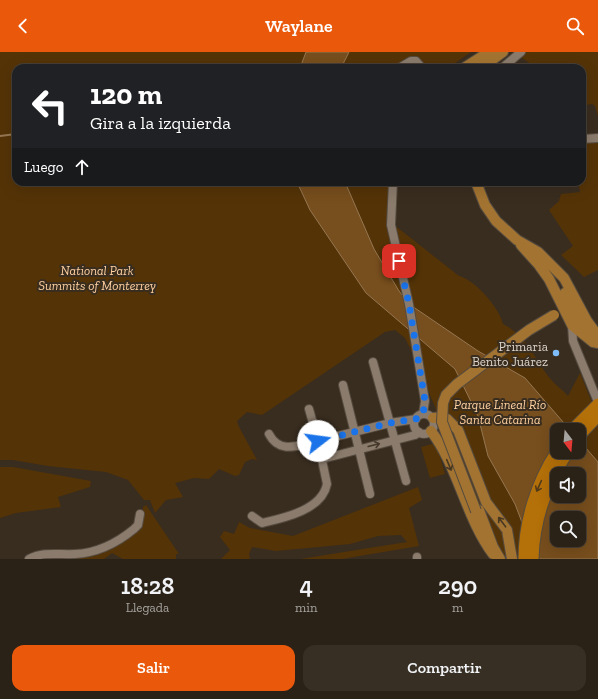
<!DOCTYPE html>
<html lang="es">
<meta charset="utf-8">
<style>
:root{--surface:#2b2217;--page:#372f24;--text:#f1f3f6;--muted:#a6a4a1;--line:#473f36;--accent:#ea580c}
body{margin:0;font-family:"Zilla Slab",serif;background:var(--page);color:var(--text);height:100vh;display:flex;flex-direction:column;font-size:15px;white-space:nowrap}
*{box-sizing:border-box;margin:0}
p{font-size:13px;color:var(--muted)}
.icon{flex:none;width:22px;height:22px;fill:none;stroke:currentColor;stroke-width:2;stroke-linecap:round;stroke-linejoin:round}
.map{position:relative;height:507px;overflow:hidden}
.panel{display:flex;flex-direction:column;background:var(--surface);flex:1}
.panel>*{flex:none}
.top-card{position:absolute;left:12px;top:12px;width:574px;height:122px;border-radius:12px;box-shadow:0 4px 16px #0002,0 0 0 1px var(--line);background:#202124;color:#fff;overflow:hidden}
.needle{width:26px;rotate:164deg}
.buttons{position:absolute;left:550px;top:371px;display:grid;gap:8px}
.buttons a{display:grid;place-items:center;width:36px;height:36px;border-radius:8px;background:var(--surface);box-shadow:0 4px 16px #0002,0 0 0 1px var(--line);font-size:20px}
.pin{position:absolute;display:grid;place-items:center;width:34px;height:34px;color:#fff;margin:-17px;border-radius:8px;box-shadow:0 2px 6px #0006}
.me{position:absolute;width:44px;margin:-22px;rotate:75deg;stroke-linejoin:round;filter:drop-shadow(0 0 3px #0008)}
.turn{display:flex;align-items:center;gap:14px;height:84px;padding:0 12px;font-size:18px}
.turn .icon{width:52px;height:52px;stroke-width:2.5}
.turn b{display:block;font-size:28px;line-height:34px}
.then{display:flex;align-items:center;height:38px;padding:0 12px;background:#0003;gap:8px;font-size:15px}
.eta{display:flex;justify-content:space-evenly;align-items:center;height:68px;text-align:center}
.eta b{font-size:24px;font-weight:600;line-height:28px}
.cta{display:flex;gap:8px;margin-top:auto;padding:8px 12px}
.cta a{flex:1;height:46px;border-radius:12px;background:var(--accent);color:#fff;font-size:16px;font-weight:600;line-height:46px;text-align:center}
.cta a+a{background:var(--page);color:var(--text)}
header{display:flex;justify-content:space-between;align-items:center;height:52px;padding:0 12px;background:var(--accent);color:#fff;font-size:18px;font-weight:600}
.map>svg:first-child{display:block}
.green{fill:#543307;fill-rule:evenodd}
.water{fill:#774e1d;stroke:#967752;fill-rule:evenodd}
.lines{fill:none;stroke-linecap:round;stroke-linejoin:round}
.stream{stroke:#967752;stroke-width:2}
.minor-casing{stroke:#554b3f;stroke-width:10}
.major-casing{stroke:#554b3f;stroke-width:12}
.highway-casing{stroke:#554b3f;stroke-width:13}
.minor{stroke:#8a7b6c;stroke-width:8}
.major{stroke:#a37431;stroke-width:10}
.highway{stroke:#b47009;stroke-width:11}
.major-bridge-casing{stroke:#554b3f;stroke-width:12;stroke-linecap:butt}
.major-bridge{stroke:#a37431;stroke-width:10}
.oneway{stroke:#45392b}
.oneway2{stroke:#493822}
.oneway3{stroke:#523a1b}
.route{stroke:#1a73e8;stroke-width:7;stroke-dasharray:0 12.6}
.poi-dot{fill:#7ebdf9;stroke:#392d1f;stroke-width:1.5}
.labels{text-anchor:middle;stroke-width:4;stroke-linejoin:round;paint-order:stroke}
.park-label{font-size:13px;font-style:italic;fill:#ffd1a1;stroke:#392d1f}
.poi-label{font-size:13px;fill:#ded6cd;stroke:#392d1f;text-anchor:end}
</style>
<header><svg class="icon" aria-label="back" viewBox="0 0 24 24"><path d="M15 5l-7 7 7 7"/></svg>Waylane<svg class="icon" aria-label="search" viewBox="0 0 24 24"><circle cx="10" cy="10" r="6"/><path d="M15 15l6 6"/></svg></header>
<div class="map">
<svg width="598" height="507" viewBox="0 0 598 507">
<rect width="100%" height="100%" fill="#392d1f"/>
<!-- green -->
<path class="green" d="M0,0H471L448,16H16V130H390L389,172L398,176L459,224C475,228 499,255 503,272C524,282 535,306 548,324C554,332 562,337 568,344L580,321L598,366V507H499L411,298L405,286L395,278L385,280L262,363L247,360L237,369L239,375L257,408L252,407L245,410L239,423L235,424L219,417L209,427L194,426L175,431L183,445L166,448L155,461L150,448H144L128,428L106,420L48,414L13,408H0ZM557,378H579V400H557ZM557,422H579V444H557ZM557,466H579V488H557Z
M513,0H598V64L595,54L592,52L586,53V48L582,45V16H537Z
M598,87V218L584,225L561,203L573,194L549,158L559,149L561,142L580,140L578,130H582V88Z
M436,391L445,422L430,426L421,395Z
M0,415H13L91,429L90,435L58,445L61,455L16,461L0,466Z
M418,435L422,448L409,456L419,494L342,507H300L407,490L401,483L378,484L350,492L276,499L252,495L249,502L250,507H221L230,498L220,485L224,479L234,482L239,470L250,476L293,484Z
M146,453L179,502H176V507H123L112,501L104,507H49L85,505L101,501L134,481L143,471V455Z"/>
<!-- water -->
<path class="water" d="M306,0H349L341,16H300Z
M297,130H345L374,197L399,239L409,252L478,299L525,326L570,378H557V400H579V388L598,410V507H536L515,452L488,404L478,364L455,317L366,241L310,158ZM557,422H579V444H557ZM557,466H579V488H557Z"/>
<g class="lines">
<!-- stream -->
<path class="stream" d="M0,84L16,82"/>
<!-- minor casing -->
<g class="minor-casing">
<path id="minor" d="M399,16L411,9H416L422,16
M502,16L521,0
M582,87L598,86
M393,130L391,173L409,252L425,349L423,362
M574,271L572,273L573,289L598,350
M373,310L406,429
M343,333L370,442
M309,357L318,389L390,371L416,367
M414 372a10 10 0 1 1 20 0a10 10 0 1 1-20 0Z
M322,407L415,383L419,380
M252,464L262,471C284,466 322,458 327,432L318,389C299,393 280,403 269,382
M417,505V507
M29,507C44,499 59,503 75,502C97,501 117,491 134,477L138,473L140,462"/>
</g>
<!-- major casing -->
<g class="major-casing">
<path id="major" d="M464,16L489,0
M481,16L503,0
M476,130L485,153L496,169L517,188L538,200L564,226L587,269L598,284
M521,193L539,213L549,227L572,273L593,290L598,291
M565,241L571,252V261L587,280
M433,366L443,365L447,367L458,378L486,450L507,478L512,507
M431,379C458,414 466,466 493,502
M479,458L493,495L500,507"/>
</g>
<!-- highway casing -->
<g class="highway-casing">
<path id="highway" d="M572,378L598,352
M579,384L598,364
M524,507C524,470 536,431 557,399
M533,507C534,468 546,433 568,400"/>
</g>
<!-- minor -->
<use href="#minor" class="minor"/>
<!-- major -->
<use href="#major" class="major"/>
<!-- highway -->
<use href="#highway" class="highway"/>
<!-- major-bridge casing -->
<g class="major-bridge-casing">
<path id="major-bridge" d="M476,459L442,370L443,351L446,343L457,332L529,278L554,263"/>
</g>
<!-- major-bridge -->
<use href="#major-bridge" class="major-bridge"/>
</g>
<!-- one-way arrows -->
<defs><path id="oneway-shaft" d="M-6 0H5M1.5-3L5.5 0L1.5 3" fill="none" stroke-width="1.6" stroke-linecap="round" stroke-linejoin="round"/></defs>
<use class="oneway" href="#oneway-shaft" transform="translate(374 393) rotate(-14)"/>
<g class="oneway2">
<use href="#oneway-shaft" transform="translate(449 413) rotate(67)"/>
<use href="#oneway-shaft" transform="translate(502 470) rotate(-127)"/>
</g>
<use class="oneway3" href="#oneway-shaft" transform="translate(539 434) rotate(114)"/>
<g class="lines">
<!-- route -->
<path class="route" d="M318,389L390,371L416,367L423,362L425,349L409,252L399,209"/>
</g>
<!-- markers -->
<circle class="poi-dot" cx="556" cy="301" r="4"/>
<g class="labels">
<!-- park labels -->
<g class="park-label">
<text x="97" y="223">National Park<tspan x="97" dy="15">Summits of Monterrey</tspan></text>
<text x="500" y="357">Parque Lineal Río<tspan x="500" dy="15">Santa Catarina</tspan></text>
</g>
<!-- poi labels -->
<g class="poi-label">
<text x="548" y="299">Primaria<tspan x="548" dy="15">Benito Juárez</tspan></text>
</g>
</g>
</svg>
<div class="buttons">
<a><svg class="needle" viewBox="-14 -14 28 28"><path d="M0-13l5 13h-10z" fill="#e53935"/><path d="M0 13l5-13h-10z" fill="#a6a4a1"/></svg></a>
<a><svg class="icon" aria-label="sound" viewBox="0 0 24 24"><path d="M4 9h4l5-4v14l-5-4H4zM17 9q2 3 0 6"/></svg></a>
<a><svg class="icon" aria-label="search" viewBox="0 0 24 24"><circle cx="10" cy="10" r="6"/><path d="M15 15l6 6"/></svg></a>
</div>
<div class="pin" style="left:399px;top:209px;background:#d93025"><svg class="icon" aria-label="arrive" viewBox="0 0 24 24"><path d="M6 21V4h12l-3 4 3 4H6"/></svg></div>
<svg class="me" style="left:318px;top:389px" viewBox="-20 -20 40 40"><circle r="19" fill="#fff"/><path d="M0-13L10 11 0 6-10 11z" fill="#1a73e8"/></svg>
<div class="top-card">
<div class="turn"><svg class="icon" aria-label="left" viewBox="0 0 24 24"><path d="M17 20v-9H6M10 6l-5 5 5 5"/></svg><div><b>120 m</b>Gira a la izquierda</div></div>
<div class="then">Luego<svg class="icon" aria-label="ahead" viewBox="0 0 24 24"><path d="M12 20V5M6 11l6-6 6 6"/></svg></div>
</div>
</div>
<section class="panel">
<div class="eta">
<div><b>18:28</b><p>Llegada</p></div>
<div><b>4</b><p>min</p></div>
<div><b>290</b><p>m</p></div>
</div>
<div class="cta"><a>Salir</a><a>Compartir</a></div>
</section>
